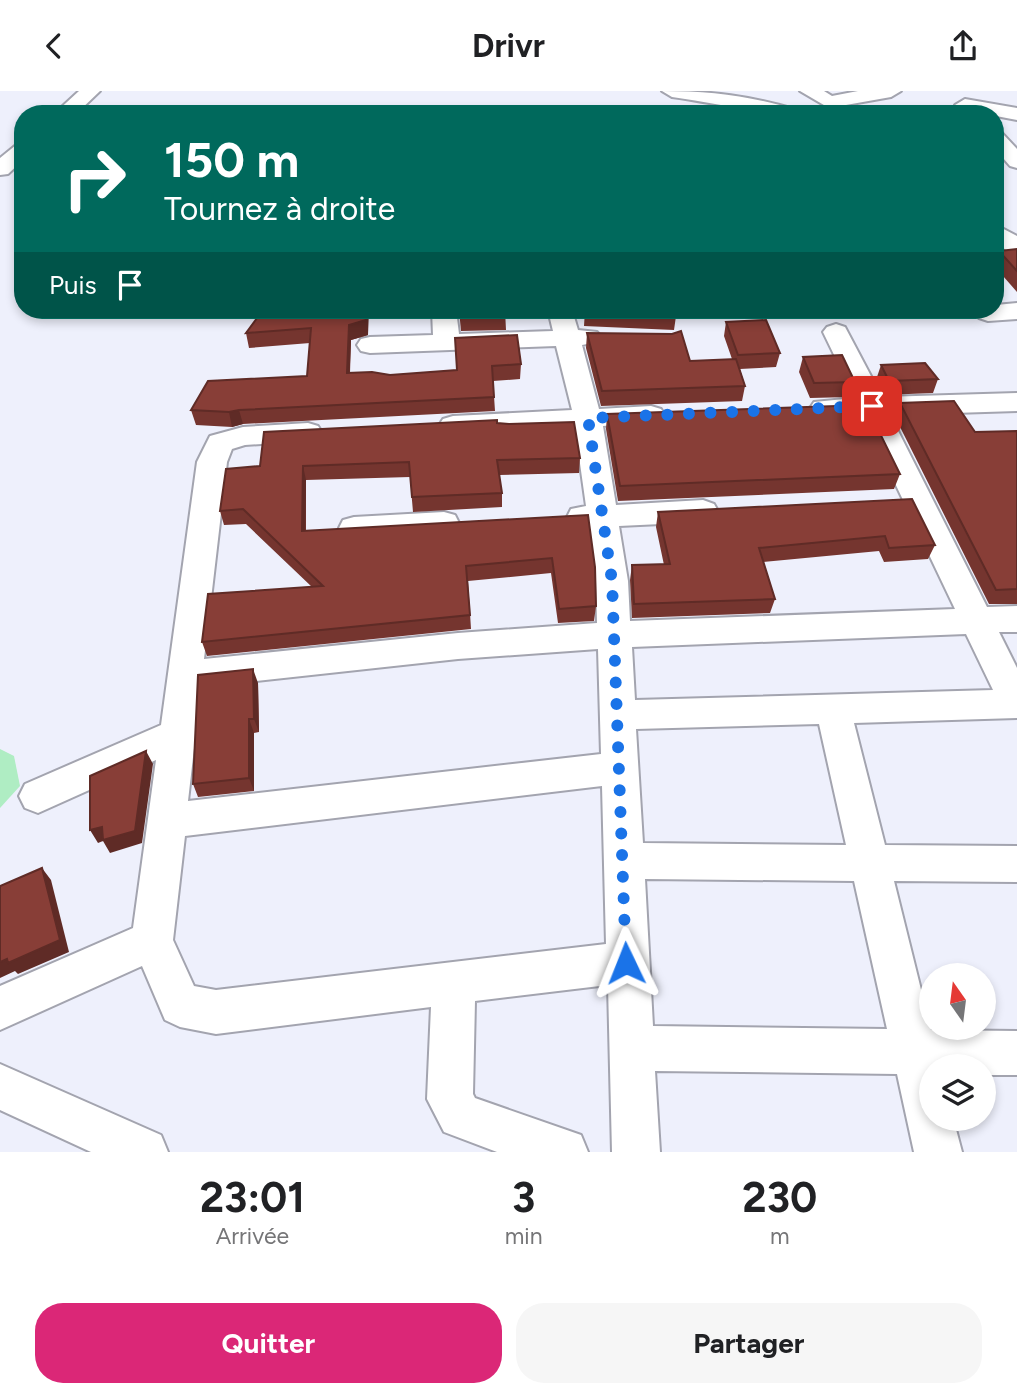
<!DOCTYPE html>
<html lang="fr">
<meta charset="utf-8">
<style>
:root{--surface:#fff;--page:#f6f6f6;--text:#202124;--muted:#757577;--accent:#db2777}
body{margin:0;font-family:Figtree,sans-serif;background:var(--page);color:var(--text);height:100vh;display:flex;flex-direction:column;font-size:26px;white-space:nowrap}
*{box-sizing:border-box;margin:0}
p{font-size:23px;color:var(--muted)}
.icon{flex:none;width:38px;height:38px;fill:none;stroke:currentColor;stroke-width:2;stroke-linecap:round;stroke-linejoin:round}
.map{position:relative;height:1061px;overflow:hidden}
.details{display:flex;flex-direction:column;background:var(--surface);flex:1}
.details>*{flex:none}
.banner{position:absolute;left:14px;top:14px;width:990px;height:214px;border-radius:28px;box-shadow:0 4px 10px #0003;background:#00695c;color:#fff;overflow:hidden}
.needle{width:46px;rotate:346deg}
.buttons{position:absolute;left:919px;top:872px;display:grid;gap:14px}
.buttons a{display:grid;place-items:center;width:77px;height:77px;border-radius:50%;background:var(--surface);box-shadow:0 4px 10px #0003;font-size:35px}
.pin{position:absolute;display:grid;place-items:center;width:60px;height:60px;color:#fff;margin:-30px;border-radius:14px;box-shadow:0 4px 10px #0006}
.me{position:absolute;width:77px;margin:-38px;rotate:358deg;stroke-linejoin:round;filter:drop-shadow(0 0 5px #0008)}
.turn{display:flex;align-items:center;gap:24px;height:147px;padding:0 35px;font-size:32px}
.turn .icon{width:91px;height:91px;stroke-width:2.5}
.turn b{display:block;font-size:49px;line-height:60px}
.then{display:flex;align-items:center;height:66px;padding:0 35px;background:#0003;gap:14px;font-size:26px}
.eta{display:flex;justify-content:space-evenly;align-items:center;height:119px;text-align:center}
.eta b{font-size:42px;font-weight:700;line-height:49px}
.cta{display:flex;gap:14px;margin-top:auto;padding:14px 35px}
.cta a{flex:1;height:80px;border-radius:28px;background:var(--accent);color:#fff;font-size:28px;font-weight:700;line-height:80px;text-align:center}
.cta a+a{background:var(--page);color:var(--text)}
header{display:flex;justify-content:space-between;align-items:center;height:91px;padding:0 35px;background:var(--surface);font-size:32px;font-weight:700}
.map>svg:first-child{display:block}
.green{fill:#afedc3}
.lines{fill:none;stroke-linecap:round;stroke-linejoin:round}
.minor-casing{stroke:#a3a4af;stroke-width:4}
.minor{fill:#fff;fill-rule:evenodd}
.wall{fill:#75352f}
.shaded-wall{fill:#5f2b26}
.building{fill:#883e37;stroke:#5f2b26;stroke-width:2}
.route{stroke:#1a73e8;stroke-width:12;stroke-dasharray:0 21.6}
</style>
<header><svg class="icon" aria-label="back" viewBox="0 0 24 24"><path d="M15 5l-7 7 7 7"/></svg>Drivr<svg class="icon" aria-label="share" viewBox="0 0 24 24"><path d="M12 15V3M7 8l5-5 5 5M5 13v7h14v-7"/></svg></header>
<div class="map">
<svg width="1017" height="1061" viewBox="0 0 1017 1061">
<rect width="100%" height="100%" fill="#eef0fc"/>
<!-- green -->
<path class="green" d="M0,658L14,665L20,695L0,717Z"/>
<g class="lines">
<!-- minor casing -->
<g class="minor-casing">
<path id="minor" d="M79,0H100L76,23H54Z
M662,0C712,0 750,5 798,19L801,23C758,23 715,12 672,6Z
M800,0H824L832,5L858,0H901L891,6L829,17Z
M965,8L1017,17V29L996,25V23L958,18L955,14Z
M996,41L1003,43L1017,58V77L1010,75L996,59Z
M23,52V69L8,83L0,84V67L16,54Z
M996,134L1017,145V163L1009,161L996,152Z
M1017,212V228L988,230L979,227L975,222L978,219H996V214Z
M432,219H456L459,243L553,240L548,219H572L578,239L597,241L601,246L597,251L582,254L599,318L651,315L661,318L665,324L661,330L603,335L616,414L703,409L714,413L718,420L714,427L703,431L619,435L628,490L630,530L955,518L863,325L824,326L814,323L810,317L814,311L855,307L823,241L827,236L836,233L845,236L882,306L1017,302V320L890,324L987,516L1017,515V541H999L1017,577V627L854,632L885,754L1017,755V791L894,790L931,939L1017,940V984H984V975H931V1027H953L962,1061H914L897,983L655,980L660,1061H612L608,894L475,910L473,1003L475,1007L581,1044L588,1061H497L444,1041L427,1008L431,916L216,943L180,936L165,929L142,875L0,939V895L133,837L156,669L38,722L25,717L19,705L25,693L161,634L197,371L210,345L243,336L308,332L318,335L322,341L318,347L308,350L245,354L232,358L227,371L204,568L458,542L597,532L596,490L589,436L571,434L567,426L571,418L586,415L575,337L453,343L443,340L439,334L443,328L453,325L572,319L556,255L370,262L361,260L357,254L361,248L370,246L433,244ZM966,543L993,599L635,609L632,556ZM598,558L601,663L188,710L201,596L458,568ZM819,633L846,754L643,752L636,638ZM602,695L606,853L216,899L194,895L173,849L185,745ZM645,788L854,790L887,938L653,935Z
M444,421L455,424L459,432L455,440L444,443L354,448L343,445L339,437L343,429L354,426Z
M0,973L161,1044L168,1061H91L0,1019Z"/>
</g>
<!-- minor -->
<use href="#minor" class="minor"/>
</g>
<!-- wall -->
<path class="wall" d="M1017,158V201L996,177V169L999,160Z
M263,219L368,244L351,249L350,282L390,284L457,279L455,247L521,273L520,288L493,290L495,320L243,333L232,336L196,334L191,319L307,285L310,252L249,257L246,242Z
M459,219H505L506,239L461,240Z
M585,219L676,225L674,239L584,235Z
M726,231L780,262L776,276L740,278L745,295L742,310L601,315L586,257L587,242L672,243L690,270L732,268L724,245Z
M803,266L855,291L851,306L810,307L799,281Z
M881,274L938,288L933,302L884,304L876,289Z
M900,312L975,341L1017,340V513H989L895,326Z
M607,323L900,383L894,398L618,410L606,338Z
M497,332L580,367L579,382L499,384L502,402V416L413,421L410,386L306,389V440L588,424L596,515L594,530L558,532L551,482L468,490L471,538L207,565L202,551L312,496L246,433L224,434L220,420L260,375Z
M912,408L935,454L928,468L884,471L879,460L763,471L775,508L770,522L632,527L630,489L632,474H664L656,436L658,421Z
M258,592L259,641L254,642V700L198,706L193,693Z"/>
<!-- shaded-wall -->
<path class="shaded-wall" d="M367,219H369L368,244L351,249L349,297L347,282L349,234Z
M239,319L243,333L232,336L229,321Z
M303,375L306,389L305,454L302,440Z
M253,578L258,592L259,641L254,628Z
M249,628L254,642V700L249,687Z
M146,660L153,673L142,752L110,762L103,750L98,752L90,739Z
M42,777L51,789L69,861L18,883L15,880L0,887V871Z"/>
<!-- building -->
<path class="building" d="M1017,158V180L999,160Z
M263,219H367L366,229L349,234L347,282L372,281L390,284L457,279L455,247L517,244L521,273L492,275L494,306L239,319L229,321L191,319L208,290L307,285L311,237L246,242Z
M460,219H505L506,224L461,226Z
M585,219H674L676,225L585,220Z
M766,229L780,262L738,264L726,231Z
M681,240L690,270L736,268L745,295L602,300L587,242L672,243Z
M842,264L855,291L814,292L803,266Z
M925,272L938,288L889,290L881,274Z
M954,310L975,341L1017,340V498L996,499L900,312Z
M866,314L900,383L620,395L607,323Z
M497,329V332L509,333L574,331L580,367L497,369L502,402L412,406L409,371L303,375L302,440L588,424L595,476L596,515L559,518L552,467L466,475L470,524L202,551L208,503L323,495L243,418L220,420L226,378L260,375L264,341Z
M912,408L935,454L889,457L885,445L759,457L775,508L634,513L632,474L670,473L658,421Z
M253,578L254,628H249V687L193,693L198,584Z
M146,660L135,740L103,749L102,736L90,739V685Z
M42,777L60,849L8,872L7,868L0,871V795Z"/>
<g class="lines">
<!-- route -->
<path class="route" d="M626,872L612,490L588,327L872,315"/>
</g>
</svg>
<div class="buttons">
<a><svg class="needle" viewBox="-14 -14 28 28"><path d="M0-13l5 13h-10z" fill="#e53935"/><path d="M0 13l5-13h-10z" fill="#757577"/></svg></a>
<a><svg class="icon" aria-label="layers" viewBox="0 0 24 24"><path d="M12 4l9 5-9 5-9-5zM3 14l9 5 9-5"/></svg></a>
</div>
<div class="pin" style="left:872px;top:315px;background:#d93025"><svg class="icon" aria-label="arrive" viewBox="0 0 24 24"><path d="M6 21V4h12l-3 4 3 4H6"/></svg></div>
<svg class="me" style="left:626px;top:872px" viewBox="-20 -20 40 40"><path d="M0-17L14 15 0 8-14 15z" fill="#1a73e8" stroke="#fff" stroke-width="4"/></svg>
<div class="banner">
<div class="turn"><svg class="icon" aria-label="right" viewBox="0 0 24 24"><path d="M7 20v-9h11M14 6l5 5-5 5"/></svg><div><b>150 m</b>Tournez à droite</div></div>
<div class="then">Puis<svg class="icon" aria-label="arrive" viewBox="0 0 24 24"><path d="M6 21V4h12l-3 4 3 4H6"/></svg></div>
</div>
</div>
<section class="details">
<div class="eta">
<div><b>23:01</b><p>Arrivée</p></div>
<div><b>3</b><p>min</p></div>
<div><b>230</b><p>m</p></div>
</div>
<div class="cta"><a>Quitter</a><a>Partager</a></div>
</section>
